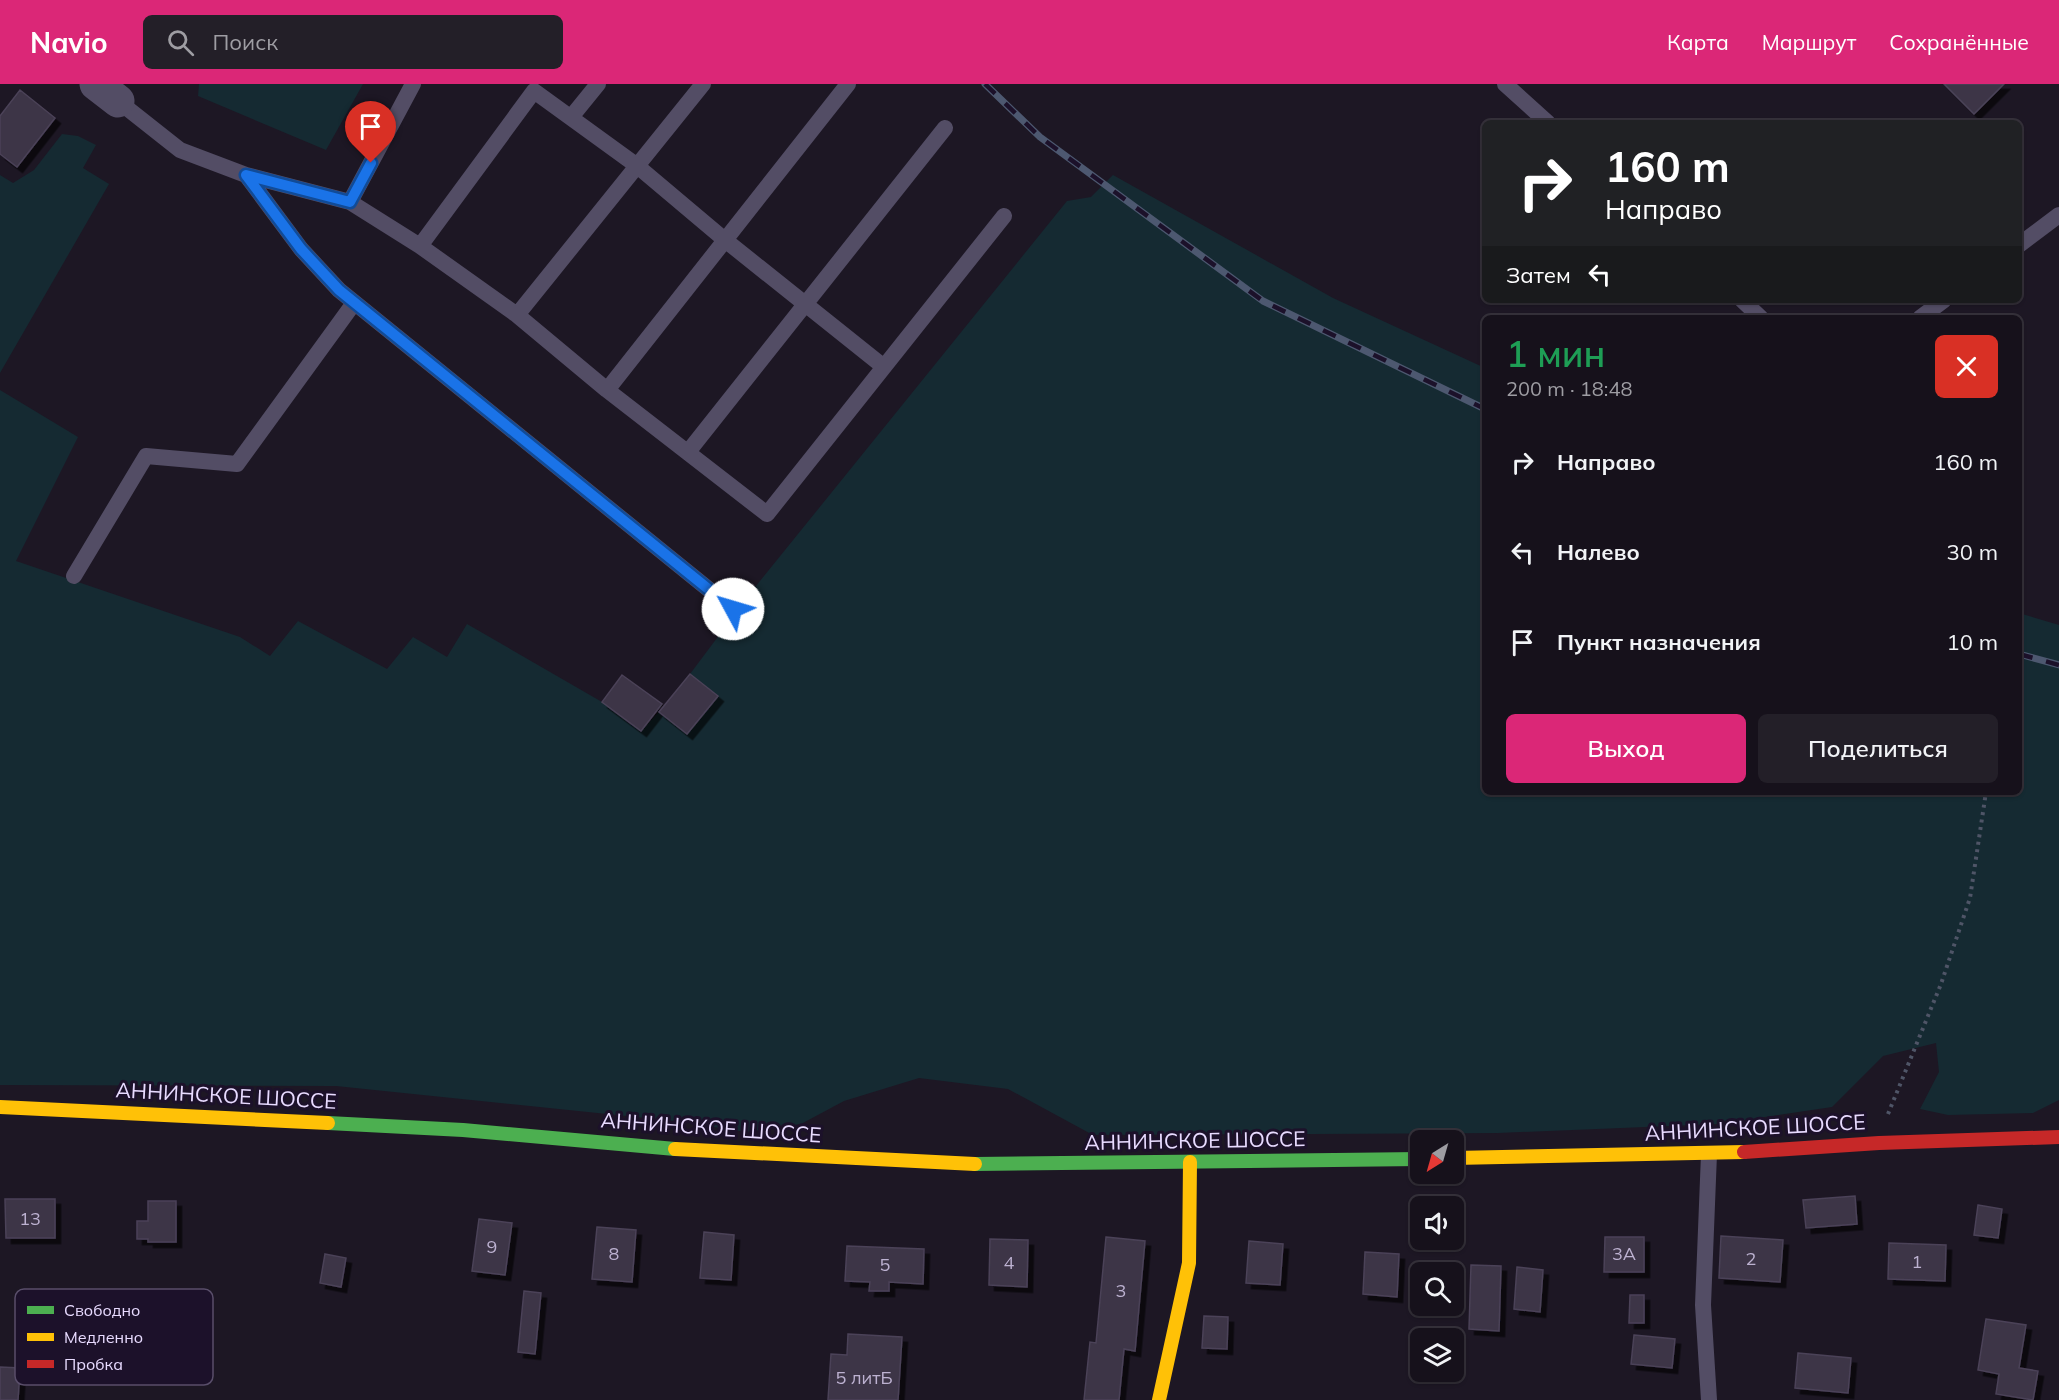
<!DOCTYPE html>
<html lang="ru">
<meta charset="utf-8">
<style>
:root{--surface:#16111b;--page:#231f28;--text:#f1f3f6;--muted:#9e9da3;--line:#35313a;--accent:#db2777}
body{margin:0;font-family:Mulish,sans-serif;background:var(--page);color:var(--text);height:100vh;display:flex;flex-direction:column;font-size:22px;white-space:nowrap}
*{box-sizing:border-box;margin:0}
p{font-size:20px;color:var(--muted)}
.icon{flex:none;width:33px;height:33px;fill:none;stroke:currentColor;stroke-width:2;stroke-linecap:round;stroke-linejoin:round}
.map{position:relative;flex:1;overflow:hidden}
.details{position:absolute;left:1482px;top:231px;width:540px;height:480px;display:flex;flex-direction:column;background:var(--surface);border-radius:9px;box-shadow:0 2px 4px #0004,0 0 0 2px var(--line)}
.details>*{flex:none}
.top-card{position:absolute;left:1482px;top:36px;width:540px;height:183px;border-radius:9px;box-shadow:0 2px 4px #0004,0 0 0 2px var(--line);background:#202124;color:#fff;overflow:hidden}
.needle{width:39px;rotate:217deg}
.fabs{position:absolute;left:1410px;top:1046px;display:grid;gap:12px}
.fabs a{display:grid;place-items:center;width:54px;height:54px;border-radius:9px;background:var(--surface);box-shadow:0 2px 4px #0004,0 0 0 2px var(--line);font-size:30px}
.pin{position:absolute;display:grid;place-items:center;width:51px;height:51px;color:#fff;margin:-62px -26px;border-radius:50% 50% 50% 0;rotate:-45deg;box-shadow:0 0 6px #0007}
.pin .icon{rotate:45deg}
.me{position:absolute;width:66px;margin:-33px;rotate:309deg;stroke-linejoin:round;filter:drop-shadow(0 0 4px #0008)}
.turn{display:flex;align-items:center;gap:21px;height:126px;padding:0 24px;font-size:27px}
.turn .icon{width:78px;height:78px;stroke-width:2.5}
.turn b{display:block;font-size:42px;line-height:51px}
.then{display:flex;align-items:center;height:57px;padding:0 24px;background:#0003;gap:12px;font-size:22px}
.round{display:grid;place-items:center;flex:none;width:63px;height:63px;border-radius:9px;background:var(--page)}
.overview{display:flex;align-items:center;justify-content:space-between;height:102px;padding:0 24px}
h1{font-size:36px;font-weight:600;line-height:45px;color:#1e9e55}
.action{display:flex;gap:12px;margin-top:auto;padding:12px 24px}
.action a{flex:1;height:69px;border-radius:9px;background:var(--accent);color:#fff;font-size:24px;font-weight:600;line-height:69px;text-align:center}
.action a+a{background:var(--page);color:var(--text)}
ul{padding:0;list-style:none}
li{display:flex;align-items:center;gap:18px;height:90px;padding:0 24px}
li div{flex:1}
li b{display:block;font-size:22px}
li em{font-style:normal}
header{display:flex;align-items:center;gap:36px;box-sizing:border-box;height:84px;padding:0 30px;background:var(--accent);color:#fff}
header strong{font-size:28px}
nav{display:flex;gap:33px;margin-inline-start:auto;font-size:21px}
.search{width:420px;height:54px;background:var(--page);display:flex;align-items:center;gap:15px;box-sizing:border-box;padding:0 21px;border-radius:9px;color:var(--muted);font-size:22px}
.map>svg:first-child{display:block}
.green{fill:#152a32}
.building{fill:#3c3546;stroke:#4b4258;stroke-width:1.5;filter:url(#shadow)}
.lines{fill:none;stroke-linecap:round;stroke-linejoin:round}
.path{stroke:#4f5567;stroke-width:4;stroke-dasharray:3 4.5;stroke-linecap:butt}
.lane{stroke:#534d65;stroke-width:16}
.street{stroke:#534d65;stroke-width:33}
.fast{stroke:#4caf50;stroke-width:14}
.slow{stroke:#ffc107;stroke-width:14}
.jam{stroke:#c62828;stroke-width:14}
.rail-casing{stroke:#4d5870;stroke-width:7}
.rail{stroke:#1c112a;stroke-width:4.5;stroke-dasharray:14;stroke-linecap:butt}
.route-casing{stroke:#114b97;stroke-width:15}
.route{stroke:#1a73e8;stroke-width:10}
.labels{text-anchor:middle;stroke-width:6;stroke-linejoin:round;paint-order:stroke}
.number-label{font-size:18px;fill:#bdb2d1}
.street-label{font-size:21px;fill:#e8dbff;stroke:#1c112a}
.key{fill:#1c112a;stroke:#594e6a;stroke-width:1.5}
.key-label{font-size:16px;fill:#e8dbff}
</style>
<header>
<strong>Navio</strong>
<div class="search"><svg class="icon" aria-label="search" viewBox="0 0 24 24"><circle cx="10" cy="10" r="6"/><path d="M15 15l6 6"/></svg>Поиск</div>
<nav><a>Карта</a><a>Маршрут</a><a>Сохранённые</a></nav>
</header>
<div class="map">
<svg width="2059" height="1316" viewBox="0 0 2059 1316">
<defs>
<filter id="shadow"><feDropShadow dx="5.5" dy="5.5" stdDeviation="0" flood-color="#0009"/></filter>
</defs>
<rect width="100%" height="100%" fill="#1d1724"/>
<!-- green -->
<path class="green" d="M199,0H363L326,66L198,12Z
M62,50L78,52L96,61L83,84L109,100L0,289V91L13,99L34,86Z
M1113,91L1333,214L1485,284V708H2019V529L2059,541V1016L2033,1029L1948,1031L1920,1025L1939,988L1936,959L1883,972L1832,1023L1718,1040L1498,1049L1093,1051L1008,1005L919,994L844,1017L801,1040L746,1048L675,1037L336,1002L0,1001V306L78,353L16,477L240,553L270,572L298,537L387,585L413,553L447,573L467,540L602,618L641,647L659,628L687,650L717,612L690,590L756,502L1067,117L1091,113Z"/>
<!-- building -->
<path class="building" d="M1944,0H2004L1974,30Z
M20,6L55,34L17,83L0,70V32Z
M690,590L718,612L687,650L659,628Z
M622,591L662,620L641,647L602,618Z
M1855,1112L1857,1140L1806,1144L1803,1116Z
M5,1115H55V1154H6Z
M148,1117H176V1158H148V1155H137V1137H148Z
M1978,1121L2002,1125L1998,1154L1974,1151Z
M479,1135L512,1139L505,1191L472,1187Z
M597,1143L636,1146L632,1198L592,1195Z
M704,1148L734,1151L731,1196L700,1194Z
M1721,1152L1783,1156L1780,1198L1719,1194Z
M1106,1153L1145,1157L1135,1267L1124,1265L1119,1316H1084L1090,1258L1096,1259Z
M1605,1153H1644V1188H1604Z
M990,1155L1028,1156L1027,1203L989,1201Z
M1249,1157L1283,1160L1280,1201L1246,1199Z
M1889,1159L1946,1161L1945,1197L1888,1195Z
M847,1162L924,1165L923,1200L889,1198V1207H869L870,1198L845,1197Z
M1365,1168L1399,1170L1397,1213L1363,1210Z
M325,1170L346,1174L341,1203L320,1199Z
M1471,1181L1501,1182L1499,1247L1469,1245Z
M1517,1183L1543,1186L1540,1228L1514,1225Z
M524,1207L541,1209L535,1270L518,1268Z
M1630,1211H1644V1239H1629Z
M1204,1232L1228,1233L1227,1265L1202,1264Z
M1986,1235L2026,1241L2019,1284L2038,1287L2033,1316L1996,1310L1999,1290L1978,1286Z
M848,1250L902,1253L898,1316H828L831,1270L847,1271Z
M1634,1251L1675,1255L1672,1284L1631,1280Z
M1798,1269L1851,1274L1848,1309L1795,1304Z
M0,1283L20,1284L18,1316H0Z"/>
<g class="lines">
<!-- path -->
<path class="path" d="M1888,1030L1941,900L1970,814L1986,708"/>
<!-- lane -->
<path class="lane" d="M1505,0L1548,39
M118,17L180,66L246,91L350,118L420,162L534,7L636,81L725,156L884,283
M572,32L598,0
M246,91L301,165L339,206L733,525
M350,118L413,0
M2019,161L2059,131
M420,162L517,231L607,306L767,430L1004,132
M1742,216L1761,234
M517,231L703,0
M1920,234L1944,216
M607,306L848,0
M688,368L945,44
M74,492L146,372L237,380L354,219
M1709,1316L1703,1221L1709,1070"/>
<!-- street -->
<path class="street" d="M96,0L118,17"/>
<!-- fast -->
<path class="fast" d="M328,1039L463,1046L675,1065
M975,1080L1420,1075"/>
<!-- slow -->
<path class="slow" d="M0,1023L328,1039
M675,1065L975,1080
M1454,1074L1744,1068
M1159,1316L1189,1179L1190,1078"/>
<!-- jam -->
<path class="jam" d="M1744,1068L1879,1059L2059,1053"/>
<!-- rail casing -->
<g class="rail-casing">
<path id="rail" d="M985,0L1040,53L1263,217L1485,325
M2019,570L2059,581"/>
</g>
<!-- rail -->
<use href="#rail" class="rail"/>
</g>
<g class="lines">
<!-- route casing -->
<g class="route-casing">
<path id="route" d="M371,79L350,118L246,91L301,165L339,206L733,525"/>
</g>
<!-- route -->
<use href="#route" class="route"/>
</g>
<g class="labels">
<!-- number labels -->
<g class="number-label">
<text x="30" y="1141">13</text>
<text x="492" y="1169">9</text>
<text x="614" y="1176">8</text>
<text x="1624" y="1176">3А</text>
<text x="1751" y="1181">2</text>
<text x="1917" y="1184">1</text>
<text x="1009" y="1185">4</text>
<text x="885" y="1187">5</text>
<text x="1121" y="1213">3</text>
<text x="864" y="1300">5 литБ</text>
</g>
<!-- street labels -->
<g class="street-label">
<text transform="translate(226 1012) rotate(3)" y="7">АННИНСКОЕ ШОССЕ</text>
<text transform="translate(711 1044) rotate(4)" y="7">АННИНСКОЕ ШОССЕ</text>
<text transform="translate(1755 1044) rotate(-3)" y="7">АННИНСКОЕ ШОССЕ</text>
<text transform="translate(1195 1057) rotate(-1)" y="7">АННИНСКОЕ ШОССЕ</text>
</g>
</g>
<!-- legend -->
<rect x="15" y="1205" width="198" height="96" rx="9" class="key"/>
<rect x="27" y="1222" width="27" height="8" fill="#4caf50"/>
<rect x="27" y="1249" width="27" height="8" fill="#ffc107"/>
<rect x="27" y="1276" width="27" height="8" fill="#c62828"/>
<g class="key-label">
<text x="64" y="1232">Свободно</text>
<text x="64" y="1259">Медленно</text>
<text x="64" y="1286">Пробка</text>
</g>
</svg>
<div class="fabs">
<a><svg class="needle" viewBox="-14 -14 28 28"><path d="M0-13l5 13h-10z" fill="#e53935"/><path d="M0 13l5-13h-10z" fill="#9e9da3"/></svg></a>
<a><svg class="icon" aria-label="sound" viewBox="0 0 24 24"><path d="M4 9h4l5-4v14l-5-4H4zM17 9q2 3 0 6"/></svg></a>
<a><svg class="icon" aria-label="search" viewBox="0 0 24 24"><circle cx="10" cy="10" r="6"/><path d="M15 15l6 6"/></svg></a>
<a><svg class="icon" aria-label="layers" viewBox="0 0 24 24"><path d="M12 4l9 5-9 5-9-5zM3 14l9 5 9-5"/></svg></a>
</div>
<div class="pin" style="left:371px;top:79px;background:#d93025"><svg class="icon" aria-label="arrive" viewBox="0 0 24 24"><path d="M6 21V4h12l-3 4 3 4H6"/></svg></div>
<svg class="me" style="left:733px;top:525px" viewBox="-20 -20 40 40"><circle r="19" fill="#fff"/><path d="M0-13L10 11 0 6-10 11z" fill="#1a73e8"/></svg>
<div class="top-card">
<div class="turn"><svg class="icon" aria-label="right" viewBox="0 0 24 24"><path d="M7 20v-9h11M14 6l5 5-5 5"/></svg><div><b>160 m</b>Направо</div></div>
<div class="then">Затем<svg class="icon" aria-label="left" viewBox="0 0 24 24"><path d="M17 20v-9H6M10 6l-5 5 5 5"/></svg></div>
</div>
<section class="details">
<div class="overview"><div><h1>1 мин</h1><p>200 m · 18:48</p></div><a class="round" style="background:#d93025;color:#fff"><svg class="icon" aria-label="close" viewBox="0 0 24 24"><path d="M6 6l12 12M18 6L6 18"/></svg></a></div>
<ul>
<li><svg class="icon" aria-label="right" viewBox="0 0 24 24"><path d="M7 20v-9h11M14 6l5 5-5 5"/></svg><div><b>Направо</b></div><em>160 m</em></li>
<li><svg class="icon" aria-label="left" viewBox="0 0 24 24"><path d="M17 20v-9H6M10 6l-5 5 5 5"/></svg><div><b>Налево</b></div><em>30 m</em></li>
<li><svg class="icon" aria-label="arrive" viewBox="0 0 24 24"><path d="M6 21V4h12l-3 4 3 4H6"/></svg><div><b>Пункт назначения</b></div><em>10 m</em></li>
</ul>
<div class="action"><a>Выход</a><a>Поделиться</a></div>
</section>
</div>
